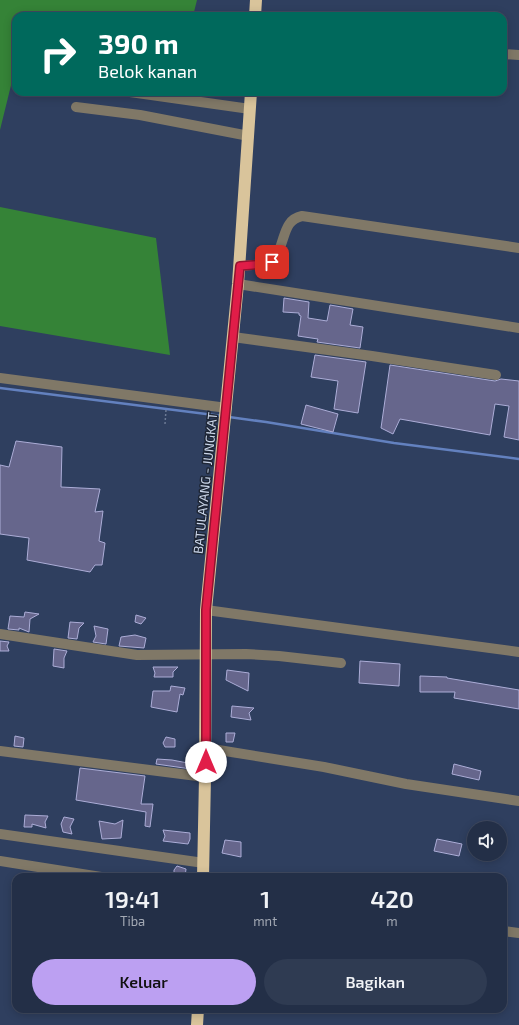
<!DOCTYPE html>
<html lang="id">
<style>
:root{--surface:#232f47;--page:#2f3b52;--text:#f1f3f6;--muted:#a3a9b4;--line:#404a60;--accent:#bca0f2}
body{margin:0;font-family:"Exo 2",sans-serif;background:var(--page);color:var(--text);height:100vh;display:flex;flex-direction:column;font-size:15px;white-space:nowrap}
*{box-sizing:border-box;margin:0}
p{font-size:13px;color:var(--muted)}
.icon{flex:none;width:22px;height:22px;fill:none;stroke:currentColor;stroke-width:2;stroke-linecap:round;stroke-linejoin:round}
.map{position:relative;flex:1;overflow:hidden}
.drawer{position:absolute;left:12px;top:873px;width:495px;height:140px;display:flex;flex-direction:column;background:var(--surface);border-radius:12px;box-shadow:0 2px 10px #0003,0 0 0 1px var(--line)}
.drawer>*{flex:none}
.guide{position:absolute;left:12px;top:12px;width:495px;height:84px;border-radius:12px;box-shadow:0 2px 10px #0003,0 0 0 1px var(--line);background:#00695c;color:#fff;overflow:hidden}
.tools{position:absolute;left:467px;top:821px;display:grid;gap:8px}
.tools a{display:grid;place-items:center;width:40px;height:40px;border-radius:50%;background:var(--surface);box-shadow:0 2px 10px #0003,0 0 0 1px var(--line);font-size:20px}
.pin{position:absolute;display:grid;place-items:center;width:34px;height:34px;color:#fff;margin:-17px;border-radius:8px;box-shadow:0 2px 6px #0006}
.me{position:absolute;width:44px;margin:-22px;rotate:0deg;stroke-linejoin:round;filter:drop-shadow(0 0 3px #0008)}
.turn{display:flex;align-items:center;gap:14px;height:84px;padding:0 20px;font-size:18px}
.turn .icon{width:52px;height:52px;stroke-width:2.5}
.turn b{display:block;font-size:28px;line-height:34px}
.eta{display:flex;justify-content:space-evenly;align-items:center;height:68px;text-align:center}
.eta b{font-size:24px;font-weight:600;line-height:28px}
.cta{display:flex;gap:8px;margin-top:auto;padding:8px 20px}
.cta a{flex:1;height:46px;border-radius:24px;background:var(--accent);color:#111;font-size:16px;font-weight:600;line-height:46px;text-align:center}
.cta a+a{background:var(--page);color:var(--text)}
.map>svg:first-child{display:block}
.forest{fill:#358337}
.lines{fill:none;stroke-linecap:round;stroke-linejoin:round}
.stream{stroke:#6381bf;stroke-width:2.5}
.building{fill:#66668c;stroke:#acadd7}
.path{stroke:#6c7a95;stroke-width:1.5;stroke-dasharray:2 2;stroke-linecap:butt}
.minor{stroke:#807867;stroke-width:10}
.highway{stroke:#d9c49b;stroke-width:12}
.route-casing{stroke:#92132f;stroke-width:10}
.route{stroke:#e11d48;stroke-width:7}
.labels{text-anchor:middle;stroke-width:3;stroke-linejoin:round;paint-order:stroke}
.street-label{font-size:13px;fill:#cbd6ea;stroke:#1e2635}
</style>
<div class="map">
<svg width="519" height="1025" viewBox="0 0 519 1025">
<rect width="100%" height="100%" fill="#2f3f5f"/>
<!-- forest -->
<path class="forest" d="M0,0H197L193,16H16V65L0,130Z
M0,207L156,238L170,355L0,326Z"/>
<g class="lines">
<!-- stream -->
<path class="stream" d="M0,388L222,416
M229,417L266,422L394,443L519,459"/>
</g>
<!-- building -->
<path class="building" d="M284,298L309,302L308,318L327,321L330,305L353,309L350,325L363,327L360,348L317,342L318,339L298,336L301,316L299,315V313L283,312Z
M315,355L366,362L358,413L334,409L338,381L311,377Z
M390,365L495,381L501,379L519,381V440L504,437L509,406L495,404L490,435L400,419L393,434L381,428Z
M306,405L338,414L333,432L301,424Z
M16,441L62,447L61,487L100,489L95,512L103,511L99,541L105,543L102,565H95L90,572L27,560L29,538L0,534V465L9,467Z
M25,612L39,614L30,619L29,632L19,628V630L8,629L10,616L24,617Z
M136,615L146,618L141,624L135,622Z
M70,622L84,623L79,628L77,639L68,638Z
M94,626L108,629L106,644L93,642L96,636Z
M135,635L146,638L144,648L119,646L121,637Z
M0,641L9,642L7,646L9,651H0Z
M54,649L67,651L64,658V668L53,666Z
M360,661L400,664L399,686L359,683Z
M153,667H178L173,672V677H154L155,673Z
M227,670L249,673L248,691L226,680Z
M420,676L447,677V678L519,690V709L454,698L455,692H420Z
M171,686L185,688L183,695L180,694L177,712L151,707L153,691H170Z
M232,706L254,708L249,713L251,720L231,717Z
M226,733H235L233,742H226Z
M15,736L24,738L23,747L14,746Z
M166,737L175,739V747H165L163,743Z
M157,759L172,760L193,764L191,769L156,764Z
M454,764L481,771L479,780L452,774Z
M80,768L145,776L141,804H153L150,827L145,826L146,812L76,800Z
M25,815L48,816L45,822L46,828L32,824V827H24Z
M64,817L74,819L70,827L72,834L63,832L61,824Z
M123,820L121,838L102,839L99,821L115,824Z
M163,830L190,833V839L188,844L163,841L165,836Z
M437,839L462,844L459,856L434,851Z
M225,840L241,842V857L222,853Z
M177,866L186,869L185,877H174V870Z"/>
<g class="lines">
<!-- path -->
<path class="path" d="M165,424L166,410"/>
<!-- minor -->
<path class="minor" d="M503,54L519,55
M130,92L250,109
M76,107L140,115L249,136
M240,266L266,264L272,262C276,256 280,249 282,242C286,230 288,219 302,216L519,248
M238,284L519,328
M233,337L372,356L496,375
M0,378L227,408
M206,610L519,652
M0,634L137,655L246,654L279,656L341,663
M206,748L324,767L406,784L519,801
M0,751L205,777
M0,834L204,863
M0,861L101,877
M503,931L519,933"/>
<!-- highway -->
<path class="highway" d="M255,16L256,0
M203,877L205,777L206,610L238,284L251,92
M197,1025L198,1009"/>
</g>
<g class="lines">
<!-- route casing -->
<g class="route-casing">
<path id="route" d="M206,762V610L240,266L266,264L272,262"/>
</g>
<!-- route -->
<use href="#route" class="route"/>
</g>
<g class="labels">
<!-- street labels -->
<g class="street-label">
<text transform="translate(205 483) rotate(-84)" y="5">BATULAYANG - JUNGKAT</text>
</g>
</g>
</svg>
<div class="tools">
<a><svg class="icon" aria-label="sound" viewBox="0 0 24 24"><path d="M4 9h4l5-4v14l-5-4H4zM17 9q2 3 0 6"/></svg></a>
</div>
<div class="pin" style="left:272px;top:262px;background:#d93025"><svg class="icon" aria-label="arrive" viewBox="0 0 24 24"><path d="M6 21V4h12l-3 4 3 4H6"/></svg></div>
<svg class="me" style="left:206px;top:762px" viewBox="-20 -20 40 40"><circle r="19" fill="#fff"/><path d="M0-13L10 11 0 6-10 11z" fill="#e11d48"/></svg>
<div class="guide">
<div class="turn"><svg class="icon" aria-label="right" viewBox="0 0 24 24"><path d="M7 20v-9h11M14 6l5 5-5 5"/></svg><div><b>390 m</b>Belok kanan</div></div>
</div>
<section class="drawer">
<div class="eta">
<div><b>19:41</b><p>Tiba</p></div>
<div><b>1</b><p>mnt</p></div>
<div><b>420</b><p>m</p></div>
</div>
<div class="cta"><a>Keluar</a><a>Bagikan</a></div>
</section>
</div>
